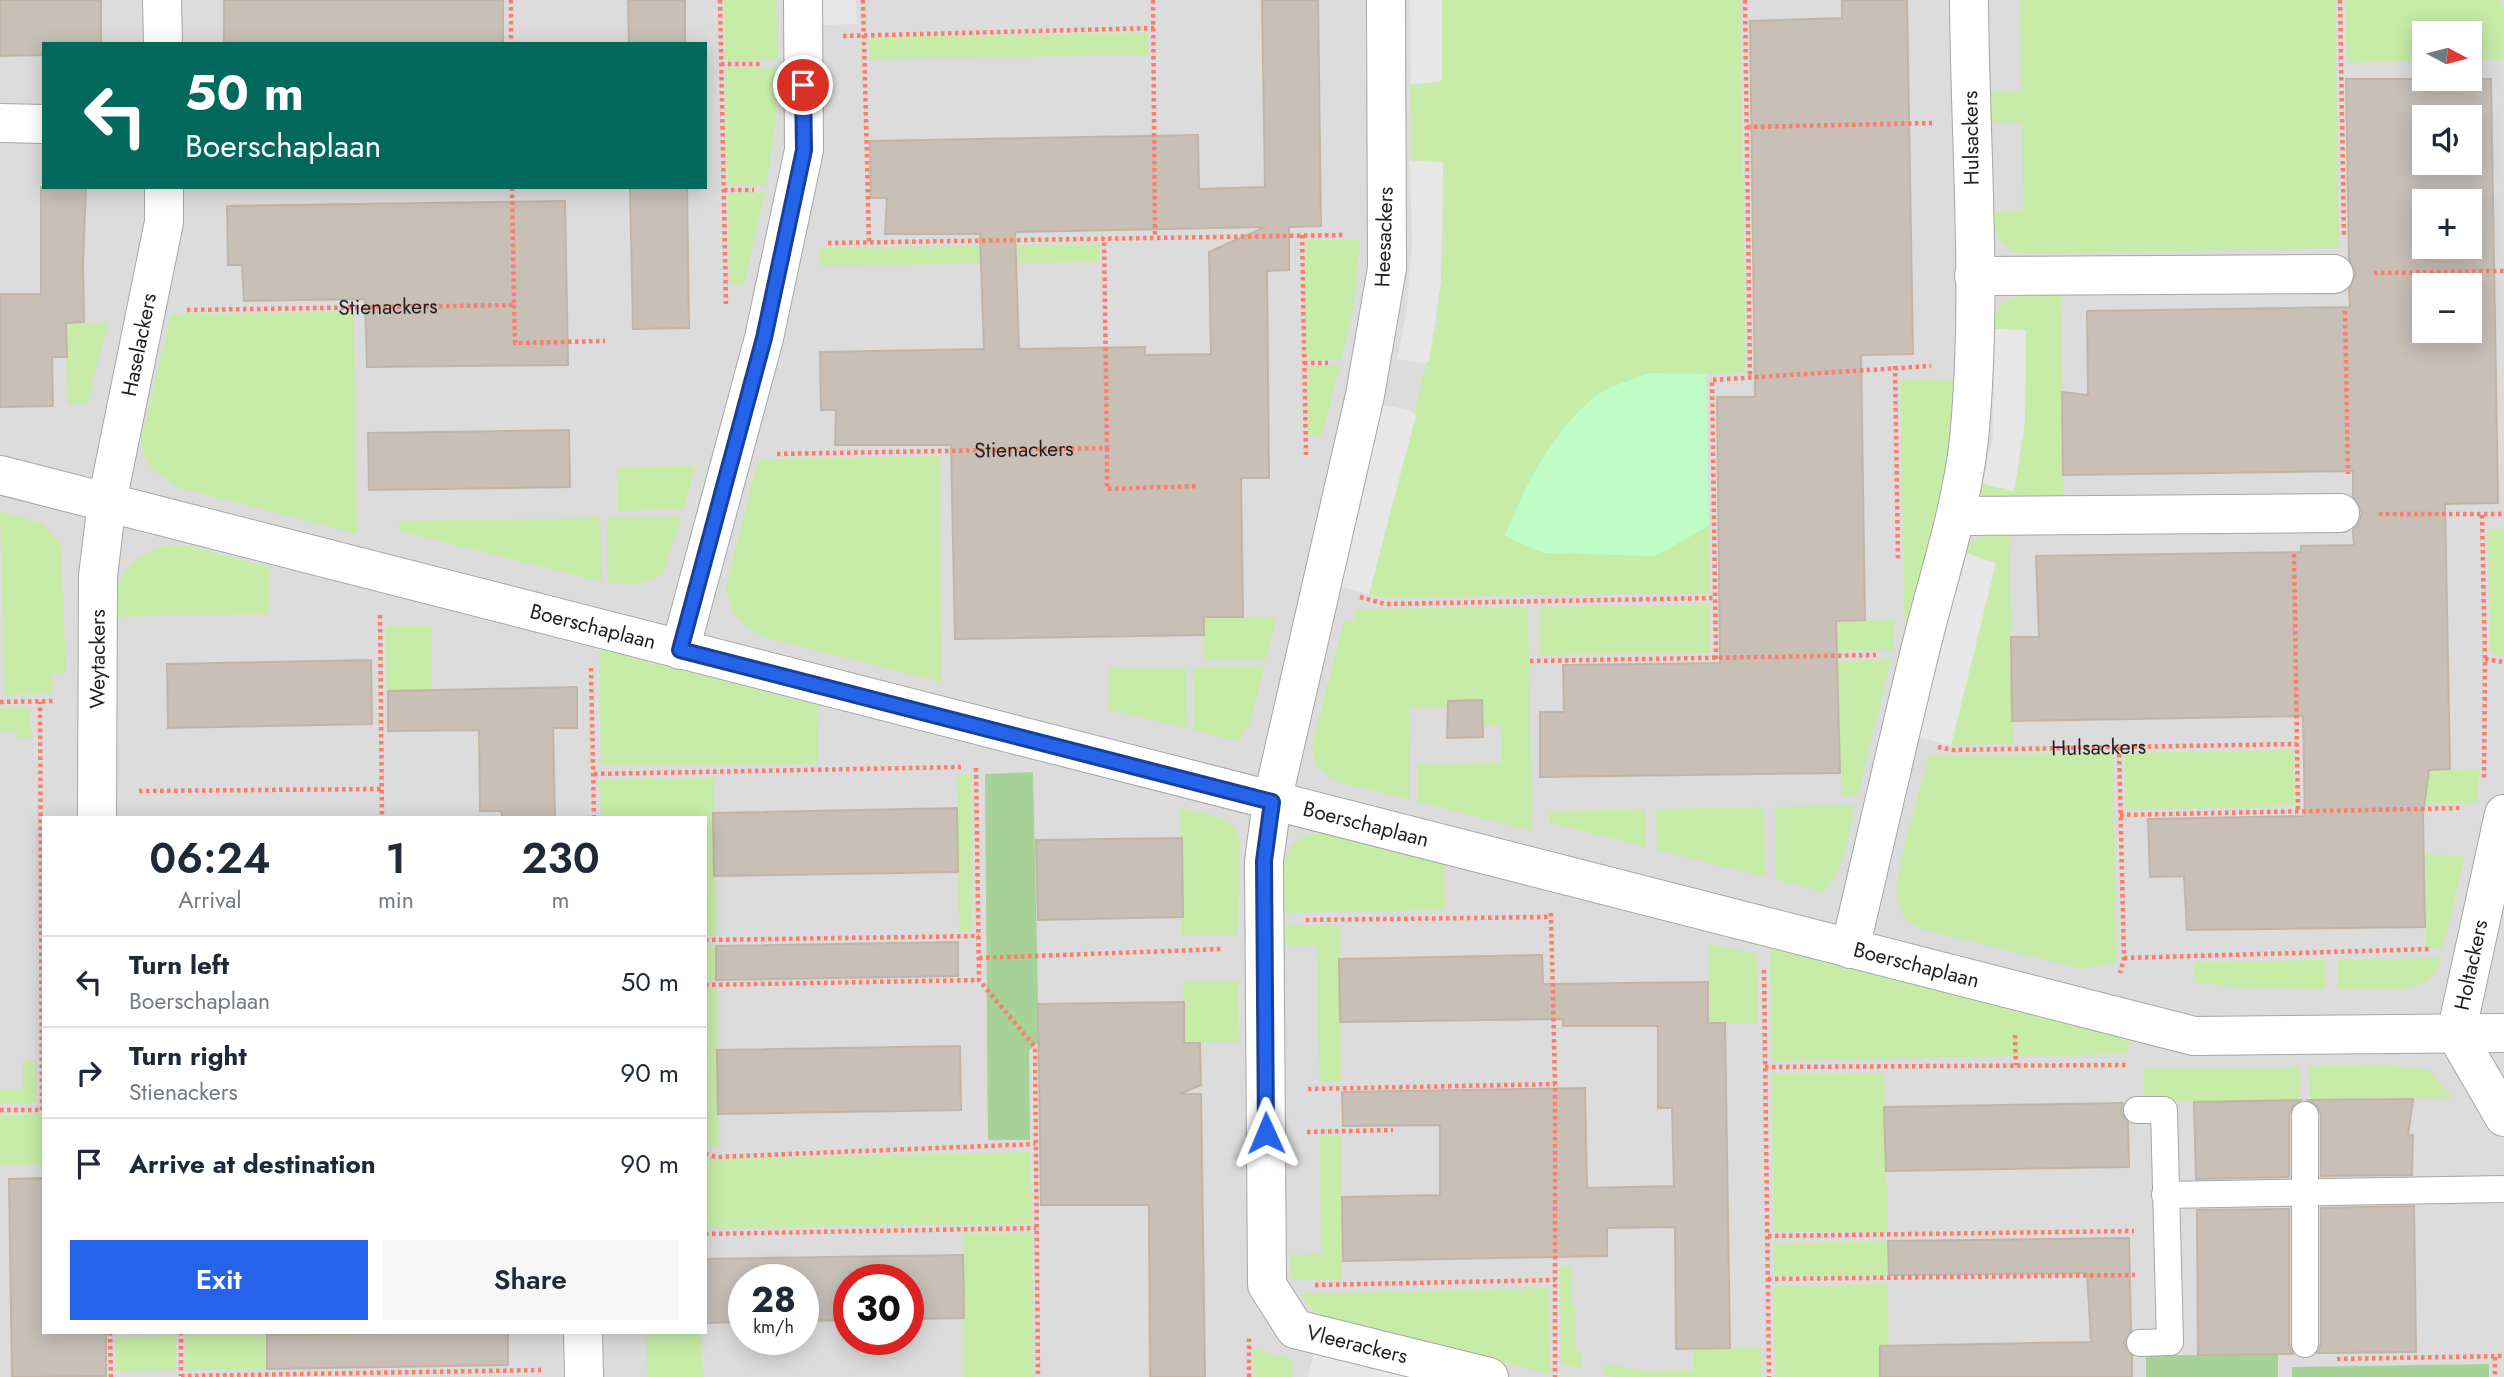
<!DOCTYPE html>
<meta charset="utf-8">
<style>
:root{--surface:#fff;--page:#f6f6f7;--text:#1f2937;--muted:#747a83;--line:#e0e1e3;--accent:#2563eb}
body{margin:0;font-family:Jost,sans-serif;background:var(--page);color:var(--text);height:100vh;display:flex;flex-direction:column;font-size:26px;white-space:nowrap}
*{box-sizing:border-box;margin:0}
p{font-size:23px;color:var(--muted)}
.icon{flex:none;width:38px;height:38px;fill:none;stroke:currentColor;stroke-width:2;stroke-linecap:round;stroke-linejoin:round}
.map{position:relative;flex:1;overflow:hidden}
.details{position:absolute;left:42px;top:816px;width:665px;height:518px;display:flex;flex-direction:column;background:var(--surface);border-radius:0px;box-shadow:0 4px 18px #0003}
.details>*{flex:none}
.banner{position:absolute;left:42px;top:42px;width:665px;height:147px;border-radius:0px;box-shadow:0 4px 18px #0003;background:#00695c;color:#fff;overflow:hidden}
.needle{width:46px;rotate:97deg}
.buttons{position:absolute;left:2412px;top:21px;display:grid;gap:14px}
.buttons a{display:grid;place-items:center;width:70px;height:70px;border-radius:0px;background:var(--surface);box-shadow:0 4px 18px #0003;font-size:35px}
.speed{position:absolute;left:728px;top:1264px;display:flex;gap:14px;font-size:35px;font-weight:700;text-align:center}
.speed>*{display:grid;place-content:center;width:91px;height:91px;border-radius:50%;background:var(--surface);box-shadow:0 4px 18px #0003;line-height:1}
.speed small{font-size:18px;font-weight:400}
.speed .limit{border:10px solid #d22;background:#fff;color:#111}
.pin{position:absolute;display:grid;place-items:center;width:60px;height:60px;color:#fff;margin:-30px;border:4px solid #fff;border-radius:50%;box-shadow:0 2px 7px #0007}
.me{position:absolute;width:77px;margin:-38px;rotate:359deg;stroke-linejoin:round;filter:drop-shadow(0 0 5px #0008)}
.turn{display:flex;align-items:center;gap:24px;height:147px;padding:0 28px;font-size:32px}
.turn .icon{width:91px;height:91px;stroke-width:2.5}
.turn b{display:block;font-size:49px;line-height:60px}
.eta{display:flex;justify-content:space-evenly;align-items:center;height:119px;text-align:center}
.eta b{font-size:42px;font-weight:600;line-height:49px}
.action{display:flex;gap:14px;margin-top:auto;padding:14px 28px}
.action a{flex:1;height:80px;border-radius:0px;background:var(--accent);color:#fff;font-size:28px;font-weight:600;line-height:80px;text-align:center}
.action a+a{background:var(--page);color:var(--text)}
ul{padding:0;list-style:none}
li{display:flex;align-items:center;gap:21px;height:91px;padding:0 28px;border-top:2px solid var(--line)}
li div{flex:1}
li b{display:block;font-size:26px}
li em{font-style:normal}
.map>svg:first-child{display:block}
.residential{fill:#dddcdc;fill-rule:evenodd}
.grass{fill:#c7eca8}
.forest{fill:#a6d197}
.park{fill:#c0fcc7}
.parking{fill:#e7e7e7}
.building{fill:#c8bfb7;stroke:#c2b4a6;stroke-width:2;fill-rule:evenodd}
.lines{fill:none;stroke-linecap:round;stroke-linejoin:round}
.service-casing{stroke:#a6a6a6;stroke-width:28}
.minor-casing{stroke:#a6a6a6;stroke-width:40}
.path{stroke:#ff7c66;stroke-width:4.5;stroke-dasharray:3.5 3.5;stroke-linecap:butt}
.service{stroke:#fff;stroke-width:26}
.minor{stroke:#fff;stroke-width:38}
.route-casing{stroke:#184099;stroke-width:18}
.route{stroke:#2563eb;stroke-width:12}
.labels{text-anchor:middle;stroke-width:5;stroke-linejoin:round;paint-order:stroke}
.street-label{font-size:21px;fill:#1f1f1f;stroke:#fff}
</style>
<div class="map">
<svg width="2504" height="1377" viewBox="0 0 2504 1377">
<rect width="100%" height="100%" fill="#f0ede4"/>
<!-- residential -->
<path class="residential" d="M0,0H2504V1377H0ZM2424,33H2469V79H2424ZM44,44H705V187H44ZM2424,117H2469V163H2424ZM2424,201H2469V247H2424ZM2424,285H2469V331H2424ZM44,817H705V1332H44ZM744,1279H803V1339H744ZM849,1279H908V1339H849Z"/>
<!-- grass -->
<path class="grass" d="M724,0H776L779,60L725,61Z
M1442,0H1740L1746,372L1706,374L1710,593L1386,598L1369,594L1437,321L1444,236L1443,162L1412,160L1410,86L1439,82L1442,79Z
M2020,0H2335L2339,248L2022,254C1999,249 1993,233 1992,212L2023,210L2022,123L1991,122L1990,92L2021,90Z
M2345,0H2499L2504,6V60H2469V33H2424V61L2347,63Z
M1148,33V55L870,59L869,37Z
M778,67L776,120L766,186H727L725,68Z
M765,192L744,285L729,284L728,193Z
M1305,240H1360L1353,309L1341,360H1306Z
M1100,244V262L819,266V248Z
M2061,290L2064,499L1988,500L1981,492L1983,484L2014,490L2026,411V330H1996C1984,293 2039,292 2061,290Z
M354,312L357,534L176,487L152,469L144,457L141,440L171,314Z
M66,323H108L87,404H67Z
M1307,366H1340L1322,435H1308Z
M1900,380H1961V404L1905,652Z
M939,456L942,682L767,638C742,629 729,612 726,586L758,459Z
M695,466L684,510L618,511L617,467Z
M0,511L41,523L61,544L66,673H53V694L5,695Z
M681,517L663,575L635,585L608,583L607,518Z
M600,518L602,582L399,531V521Z
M2488,529H2504V656L2490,652Z
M1983,536H2009L2014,744L1951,745L1996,563L1966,555L1969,542Z
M166,545L190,546L269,567V614L112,617C117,575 125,560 166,545Z
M1710,604V653L1540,655L1539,607Z
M1528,607L1532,831L1418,802V764L1502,762L1501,726H1483L1482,700L1448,701L1447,707L1409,708L1410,800L1337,782L1315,765L1312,745L1344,621L1353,623L1357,609Z
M1204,617H1277L1266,659H1204Z
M1894,620V650L1722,653V623Z
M386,626H432V696L391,716H387Z
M599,649L817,705L818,764L601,766Z
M1891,660L1858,795H1841L1838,661Z
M1265,665L1249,726L1239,741L1194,731L1193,667Z
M1109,667H1186L1187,729L1108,709Z
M0,708H30L31,738H18L17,731L0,732Z
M2294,750L2295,806L2125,810L2124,753Z
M2113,753L2117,962L2082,969L1925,930C1911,926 1900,916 1897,900C1892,878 1922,784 1929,756Z
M2479,769L2478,804L2305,806L2408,770Z
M971,774L972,932L959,931L957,775Z
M714,778L717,935H705V817H601L600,779Z
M1855,805C1848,834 1846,871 1823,892L1775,879V807Z
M1764,807L1765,877L1657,850L1656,809Z
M1180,808C1203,814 1234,814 1240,841L1238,935L1182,936Z
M1646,809V847L1550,823V811Z
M1319,832L1444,862L1445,910L1284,913C1283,878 1274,840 1319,832Z
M2424,854L2465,856L2443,948H2426Z
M1284,925H1340L1341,1082H1319L1317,945H1284Z
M1709,944L1757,954L1758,1023H1708Z
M1770,944L2130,1036L2127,1054L1772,1061Z
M705,946H716V980H705Z
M2441,958C2431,1001 2370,988 2338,989V960Z
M2325,960V989L2243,988L2193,982L2195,962Z
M1238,981L1239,1042L1184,1043L1183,982Z
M717,987L719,1146H705V988Z
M23,1061H36V1103H0V1089H23Z
M2388,1065L2429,1070L2453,1098L2310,1099L2309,1066Z
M2299,1067V1100L2144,1102L2143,1068Z
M1884,1073L1888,1232H1773L1772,1074Z
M44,1114V1165L0,1166V1115Z
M1320,1136H1342V1279H1292L1289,1255L1321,1254Z
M1030,1152L1032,1224L705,1228V1159Z
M1032,1233L1034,1377H964L963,1234Z
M1888,1241L1889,1275L1774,1276L1773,1243Z
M1560,1266H1572V1308H1576L1575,1350L1583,1353L1581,1368L1561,1364Z
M1888,1284L1889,1377H1775L1773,1286Z
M1548,1288L1550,1374L1328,1318L1312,1309L1299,1294Z
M646,1332H702L703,1377H647Z
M267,1335V1369L185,1370V1336Z
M176,1336V1370L116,1371L115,1337Z
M1762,1348V1377H1615L1603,1374L1605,1364L1647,1371L1694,1370V1349Z
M1253,1349L1291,1359V1377H1254Z"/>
<!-- forest -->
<path class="forest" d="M1033,772L1039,1042L1029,1050L1030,1140H988L985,774Z
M2146,1355H2278V1377H2146Z
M2489,1364V1377H2292V1367Z"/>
<!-- park -->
<path class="park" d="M1649,373L1706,374L1709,526L1655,556L1544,553L1505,536C1525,486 1552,431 1595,397C1609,386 1632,380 1649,373Z"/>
<!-- parking -->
<path class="parking" d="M819,0H856L857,24L820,25Z
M1410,0H1442V79L1439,82L1411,84Z
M1410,161L1443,162L1441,282L1429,361L1425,364L1397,359L1407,308L1412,244Z
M1995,329L2026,330L2025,422L2014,491L1983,484L1993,435Z
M1383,405L1409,410L1416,415L1369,594L1338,586Z
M1966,553L1996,563L1951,745L1917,737Z
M1315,1348L1429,1377H1308Z"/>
<!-- building -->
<path class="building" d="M0,0H101V44H44V55L0,56Z
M224,0H503V44H224Z
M628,0H685V44H629Z
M1262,0H1318L1321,226L1289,227V270L1267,271L1269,478H1241L1243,617H1204V635L955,639L951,445H835L836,410H821L820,352L984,349L980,234H885L887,198H871L870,141L1198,135L1199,189L1265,187ZM1265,227L1209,252L1211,354L1145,355V347L1019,349L1015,232Z
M1842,0H1907L1913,354L1861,355L1865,620L1836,621L1840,773L1540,777V712H1564L1563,665L1720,663L1717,397H1755L1750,21L1842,18Z
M2346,79H2491L2498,503L2445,504L2450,769L2429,770L2423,815L2425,927L2187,930L2184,876L2150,877L2148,819L2305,816L2303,716L2012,721L2011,637H2039L2036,556L2301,552V546L2354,545L2353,530L2359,523L2362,512L2353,496V471L2063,475L2062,392L2088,395L2087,311L2350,307L2349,289L2356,273L2349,259ZM2424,117H2469V163H2424ZM2424,201H2469V247H2424ZM2424,285H2469V331H2424Z
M41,187H86L83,263L84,322L66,323L67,357H52L53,406L0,407V294H41Z
M630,187H687L689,328L633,329Z
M565,201L568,365L367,367L365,299L244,301L242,265H228L227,206Z
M569,430L570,487L369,490L368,433Z
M371,660L372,724L168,728L167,664Z
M577,687V728H553L555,817H502L501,811H480L479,730L388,731V691Z
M1482,700L1483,737L1447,738L1448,701Z
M957,808L958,872L714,876L713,813Z
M1182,838L1183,917L1038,920L1036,840Z
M958,942V976L716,980V946Z
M1542,955L1543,984L1708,982V1023H1725L1730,1348L1676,1349L1675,1227L1607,1228V1256L1343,1261L1342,1197L1440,1195V1125L1343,1126L1342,1092L1585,1088L1587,1188L1674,1186L1672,1108H1658V1026H1563V1019L1340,1022L1339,959Z
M1184,1002V1043H1200L1201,1085L1180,1094H1201L1205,1377H1150L1149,1205H1041L1038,1004Z
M960,1046L961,1110L718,1114L717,1050Z
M2413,1099L2408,1136L2413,1135L2412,1175L2321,1176V1114L2318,1107L2308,1100Z
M2301,1100L2292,1107L2289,1114V1177L2196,1179L2194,1102Z
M2123,1103L2121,1111L2128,1123L2129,1167L1886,1171L1884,1107Z
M44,1178V1332H106V1376L12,1377L9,1179Z
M2414,1206L2416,1352L2317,1353L2321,1344V1208Z
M2289,1209V1344L2293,1354L2198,1355L2197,1210Z
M2129,1238L2131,1330L2124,1343L2132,1356V1377H1880V1346L2091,1342L2087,1273L1889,1275L1888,1241Z
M963,1255L964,1318L908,1319V1279H849V1320L803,1321V1279H744V1322L705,1323V1259Z
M508,1332V1365L267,1369V1335Z"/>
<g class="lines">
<!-- service casing -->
<g class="service-casing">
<path id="service" d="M2137,1110H2164L2170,1342L2140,1343
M2165,1195L2504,1189
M2305,1344V1115"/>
</g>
<!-- minor casing -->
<g class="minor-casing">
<g id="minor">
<path d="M162,0L163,44"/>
<path id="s4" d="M1386,0L1387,268L1365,395L1272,802L1264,861L1267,1285L1295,1329L1489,1377"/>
<path d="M0,123L44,124"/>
<path d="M1974,276L2334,274"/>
<path id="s5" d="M0,475L2194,1036L2504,1033"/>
<path d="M1957,516L2340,513"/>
<path d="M680,650L764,338L804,150L803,0"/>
<path d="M2504,814L2456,1034L2504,1117"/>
<path id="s6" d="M97,817L98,576L107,502L164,222V187"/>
<path d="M1850,949C1873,851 1895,753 1919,655C1936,583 1961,513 1969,439C1983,294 1970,146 1969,0"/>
<path d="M583,1332L584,1377"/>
</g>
</g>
<!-- path -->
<g class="path">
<path d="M511,0V44"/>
<path d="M720,0L726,304"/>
<path d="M863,0L869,242"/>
<path d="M1153,0L1155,237"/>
<path d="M1745,0L1750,377"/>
<path d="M2340,0L2344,236"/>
<path d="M843,36L1154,28"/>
<path d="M721,64H762"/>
<path d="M1747,127L1932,123"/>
<path d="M724,190H754"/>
<path d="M1302,235L1306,455"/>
<path d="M828,243L1344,235"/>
<path d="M2374,273L2504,271"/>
<path d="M514,305L515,343L605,341"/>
<path id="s1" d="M187,310L514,305L512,187"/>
<path d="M2345,311L2348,474"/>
<path d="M1304,363H1328"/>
<path d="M1895,366L1898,559"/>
<path d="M1107,448V489L1198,486"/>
<path id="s2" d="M777,454L1107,448L1104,238"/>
<path d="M2379,514H2504"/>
<path d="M2482,515L2485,659L2484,780"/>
<path d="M2294,554L2298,812"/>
<path d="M1360,597L1385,604L1715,598"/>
<path d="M380,615L382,817"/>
<path d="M1716,659L1712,380L1931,366"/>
<path d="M2485,659L2504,662"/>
<path d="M1530,661L1876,655"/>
<path d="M591,668L594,817"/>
<path d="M0,702L55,701"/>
<path id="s3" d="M1938,747L1953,750L2297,744"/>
<path d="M2119,747L2124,958L2120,973"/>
<path d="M976,768L979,980L1035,1047L1038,1377"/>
<path d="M594,774L961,767"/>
<path d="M139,791L381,789"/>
<path d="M2120,815L2462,808"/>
<path d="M1551,913L1555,1084V1377"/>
<path d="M1306,920L1549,917"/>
<path d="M705,940L979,936"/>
<path d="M979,958L1223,949"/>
<path d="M2124,958L2432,949"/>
<path d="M1764,970L1769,1377"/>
<path d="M705,985L979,980"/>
<path d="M2015,1035L2016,1065"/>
<path d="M1765,1067L2127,1065"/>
<path d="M1308,1089L1555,1084"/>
<path d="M0,1110H42L40,702"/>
<path d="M1307,1132L1393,1130"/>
<path d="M705,1154L716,1157L1035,1144"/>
<path d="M705,1234L1036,1228"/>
<path d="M1768,1236L2134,1231"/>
<path d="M1768,1279L2135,1275"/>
<path d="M1315,1285L1555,1280"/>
<path d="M110,1332L111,1377"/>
<path d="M181,1332V1376"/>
<path d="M2495,1357V1377"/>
<path d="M2337,1359L2504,1356"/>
<path d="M181,1376L541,1370"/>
<path d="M1249,1377V1337"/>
</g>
<!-- service -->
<use href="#service" class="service"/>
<!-- minor -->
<use href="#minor" class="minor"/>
</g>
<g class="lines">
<!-- route casing -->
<g class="route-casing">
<path id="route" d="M803,85L804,150L764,338L680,650L1272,802L1264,861L1266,1133"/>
</g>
<!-- route -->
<use href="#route" class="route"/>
</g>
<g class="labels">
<!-- street labels -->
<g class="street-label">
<text transform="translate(1971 138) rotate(-91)" y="7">Hulsackers</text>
<text transform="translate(1384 237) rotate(-88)" y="7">Heesackers</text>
<text dy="7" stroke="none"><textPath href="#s1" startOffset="201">Stienackers</textPath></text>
<text dy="7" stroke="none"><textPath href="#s6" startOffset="476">Haselackers</textPath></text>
<text dy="7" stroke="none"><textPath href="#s2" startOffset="247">Stienackers</textPath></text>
<text dy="7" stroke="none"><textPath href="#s5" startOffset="612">Boerschaplaan</textPath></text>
<text dy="7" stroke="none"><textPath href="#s6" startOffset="158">Weytackers</textPath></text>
<text dy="7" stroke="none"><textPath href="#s3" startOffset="161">Hulsackers</textPath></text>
<text dy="7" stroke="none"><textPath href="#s5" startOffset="1410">Boerschaplaan</textPath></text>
<text dy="7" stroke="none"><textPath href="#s5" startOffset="1978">Boerschaplaan</textPath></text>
<text transform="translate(2471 965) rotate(-78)" y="7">Holtackers</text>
<text dy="7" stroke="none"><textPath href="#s4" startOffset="1414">Vleerackers</textPath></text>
</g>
</g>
</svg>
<div class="buttons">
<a><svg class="needle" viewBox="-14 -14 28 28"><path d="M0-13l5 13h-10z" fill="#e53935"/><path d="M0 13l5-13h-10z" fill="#747a83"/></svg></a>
<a><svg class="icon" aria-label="sound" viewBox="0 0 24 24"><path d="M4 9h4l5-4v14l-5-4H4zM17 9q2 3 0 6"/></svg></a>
<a>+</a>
<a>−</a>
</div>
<div class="speed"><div>28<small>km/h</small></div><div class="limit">30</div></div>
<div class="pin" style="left:803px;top:85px;background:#d93025"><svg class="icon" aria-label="arrive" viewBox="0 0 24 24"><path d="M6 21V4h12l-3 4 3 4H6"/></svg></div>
<svg class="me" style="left:1266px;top:1133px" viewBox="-20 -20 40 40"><path d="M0-17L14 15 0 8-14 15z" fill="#2563eb" stroke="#fff" stroke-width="4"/></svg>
<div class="banner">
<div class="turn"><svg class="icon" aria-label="left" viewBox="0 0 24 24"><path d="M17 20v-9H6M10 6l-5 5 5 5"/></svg><div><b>50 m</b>Boerschaplaan</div></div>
</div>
<section class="details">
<div class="eta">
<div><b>06:24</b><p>Arrival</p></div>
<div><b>1</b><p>min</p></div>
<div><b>230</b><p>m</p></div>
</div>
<ul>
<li><svg class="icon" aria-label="left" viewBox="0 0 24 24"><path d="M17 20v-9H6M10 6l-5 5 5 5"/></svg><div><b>Turn left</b><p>Boerschaplaan</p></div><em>50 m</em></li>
<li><svg class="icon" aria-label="right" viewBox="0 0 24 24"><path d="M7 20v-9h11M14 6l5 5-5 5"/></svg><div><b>Turn right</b><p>Stienackers</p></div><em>90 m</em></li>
<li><svg class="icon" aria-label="arrive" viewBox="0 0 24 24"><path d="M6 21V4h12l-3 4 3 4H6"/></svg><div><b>Arrive at destination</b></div><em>90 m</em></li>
</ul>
<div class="action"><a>Exit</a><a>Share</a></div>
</section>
</div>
